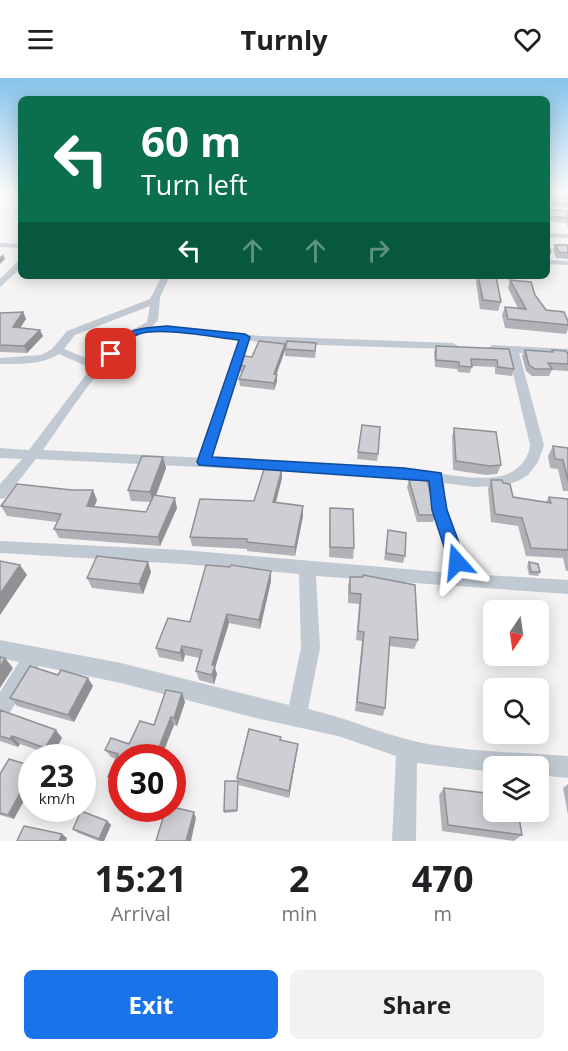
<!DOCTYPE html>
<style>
:root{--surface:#fff;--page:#f2f2f2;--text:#202124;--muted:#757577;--accent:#1a73e8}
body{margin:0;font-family:"Open Sans",sans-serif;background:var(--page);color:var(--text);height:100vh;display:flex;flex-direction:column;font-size:22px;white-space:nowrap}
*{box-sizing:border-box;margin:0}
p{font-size:20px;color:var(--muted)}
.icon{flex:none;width:33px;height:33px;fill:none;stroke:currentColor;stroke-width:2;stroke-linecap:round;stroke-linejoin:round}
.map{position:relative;height:763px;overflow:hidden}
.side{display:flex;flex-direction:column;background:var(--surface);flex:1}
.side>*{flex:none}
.top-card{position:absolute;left:18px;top:18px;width:532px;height:183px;border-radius:9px;box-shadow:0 3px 15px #0003;background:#0b6e4f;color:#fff;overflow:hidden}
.needle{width:39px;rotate:193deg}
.controls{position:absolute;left:483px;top:522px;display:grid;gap:12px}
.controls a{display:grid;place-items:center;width:66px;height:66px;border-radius:9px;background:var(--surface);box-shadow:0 3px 15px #0003;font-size:30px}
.speed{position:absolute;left:18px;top:666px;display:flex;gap:12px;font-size:30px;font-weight:700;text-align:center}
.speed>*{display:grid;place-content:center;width:78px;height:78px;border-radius:50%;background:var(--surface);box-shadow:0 3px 15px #0003;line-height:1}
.speed small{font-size:15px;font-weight:400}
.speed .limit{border:9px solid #d22;background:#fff;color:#111}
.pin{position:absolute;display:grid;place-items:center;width:51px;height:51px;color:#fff;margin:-26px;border-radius:12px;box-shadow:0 3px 9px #0006}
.me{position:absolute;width:66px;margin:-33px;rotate:342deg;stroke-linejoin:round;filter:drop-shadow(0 0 4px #0008)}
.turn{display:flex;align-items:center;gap:21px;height:126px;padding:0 24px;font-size:27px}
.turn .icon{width:78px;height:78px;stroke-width:2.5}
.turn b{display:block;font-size:42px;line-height:51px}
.lanes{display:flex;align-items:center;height:57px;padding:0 24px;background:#0003;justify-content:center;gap:30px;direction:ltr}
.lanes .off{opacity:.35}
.eta{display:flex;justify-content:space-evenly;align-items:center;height:102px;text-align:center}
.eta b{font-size:36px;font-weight:700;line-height:42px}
.button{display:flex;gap:12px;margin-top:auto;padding:12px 24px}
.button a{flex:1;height:69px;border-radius:9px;background:var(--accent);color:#fff;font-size:24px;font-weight:700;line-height:69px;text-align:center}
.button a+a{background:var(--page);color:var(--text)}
header{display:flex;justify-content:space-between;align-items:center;height:78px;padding:0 24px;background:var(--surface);font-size:27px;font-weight:700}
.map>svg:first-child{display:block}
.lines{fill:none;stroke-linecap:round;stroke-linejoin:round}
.service-far1{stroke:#c1cad2;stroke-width:4.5}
.service{stroke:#c1cad2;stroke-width:6}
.minor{fill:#c1cad2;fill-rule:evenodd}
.wall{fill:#b0b2b7}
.shaded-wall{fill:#909195}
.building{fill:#cdcfd5;stroke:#909195;stroke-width:1.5}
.route{fill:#1a73e8;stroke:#114b97;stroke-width:1.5}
</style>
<header><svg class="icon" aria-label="menu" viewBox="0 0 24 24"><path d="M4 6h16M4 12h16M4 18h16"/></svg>Turnly<svg class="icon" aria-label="heart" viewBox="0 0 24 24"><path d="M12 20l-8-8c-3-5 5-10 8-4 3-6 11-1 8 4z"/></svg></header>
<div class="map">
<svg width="568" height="763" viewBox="0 0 568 763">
<rect width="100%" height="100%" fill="#f5f3f3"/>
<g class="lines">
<!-- service-far1 -->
<path class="service-far1" d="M239,278L245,259"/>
<!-- service -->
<path class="service" d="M204,384L239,277"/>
<!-- minor -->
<path class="minor" d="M548,155L568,156V160L548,159Z
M0,165L21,166V170L0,169Z
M548,182L568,183V187L548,186Z
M18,183H21V190L0,209V201Z
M162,198H170L160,219L158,242L152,249L167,248L260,258L453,265L458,268L453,271C389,269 325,268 261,264C231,262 165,247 138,257C113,266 61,347 43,372C160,378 276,383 393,389C428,390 466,405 501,398C516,395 529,382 530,367L508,274L493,273L488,270L493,267L568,271V277L519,275L544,367L538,384L528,397L518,403L501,408L474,409L444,405L446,432L469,496L568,502V516L316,498L320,570L308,631C345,639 381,656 418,664C466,674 518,674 568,678V700L538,697V688H494V694L417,685L416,763H392L396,678L338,658L260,641L121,605L39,588L7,639L0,642V614L19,584L0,580V562L121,585L289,627L301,570L299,496L183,486L0,475V463L183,472L452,495L432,432L429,403L404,399L36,381L5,420L0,421V406L22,381L0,380V370L29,372L91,290L59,276C42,287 19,286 0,286V280L41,277L52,271L67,253L150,221ZM150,228L147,244L119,259L96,284L64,271L75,257Z"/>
</g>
<!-- wall -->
<path class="wall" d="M548,114L568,115V130L549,129L550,132L568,133V149L566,145L548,143Z
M548,165L551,174L549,180H548Z
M555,167L568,170V181L556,180L553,172Z
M477,198H496L501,224L498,233L480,231L476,204Z
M510,202L535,217L546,232L568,243V251L566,256L505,250L502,237L505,229L518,230L508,210Z
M23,234L26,241L20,250L43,258L27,275L0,274V235Z
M259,263L316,271L315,280L285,278V273L276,297L277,303L274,312L240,308L239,301L242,294H240V287L252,279Z
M436,268L509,271L514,291L512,298L495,296V289L472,288L470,295L458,294L457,291L435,289L434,274Z
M525,272L551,274L552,272L568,275V293L552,292L549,298H532L526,293L522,278Z
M362,347L378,376L377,383L357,381Z
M454,350L501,387L497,396L486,397L453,392L452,359Z
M553,368L568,370V413H563L558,391L550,390L548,378Z
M163,379L166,390L156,418L177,430L160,468L59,460L54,451L57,444L7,438L1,428L97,422L94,429L146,434L151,424L131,423L128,412Z
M282,400L276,425L303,428V438L295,478L247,473V471L192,468L190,459L254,423Z
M409,402L436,437L433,444H417L407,409Z
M491,402L503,405L513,419L546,424L549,419L568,421V493H566L563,480L526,478L518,448L491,444L488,411Z
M330,430L354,470L353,481L329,479Z
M388,452L405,478L403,485L384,482Z
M148,484L151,494L143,516L92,510L87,500Z
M529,484L540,494L538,498L529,497L527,488Z
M350,499L418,562L414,571L389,568L385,630L383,638L355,633L362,563L356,562L359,526L348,525V508Z
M271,503L260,551L229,545L215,590L217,596L214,606L199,602L196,593L199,580L185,577L183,584L159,579L156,570L190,544Z
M58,597L93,608L74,644L17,628L10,620Z
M182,615L185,624L177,648L174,647L122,680V708L113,705L108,699L116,681L111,679L105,672L129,666L154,647Z
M0,632L62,660L52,677L20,666L18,669L0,663Z
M281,659V662L297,674L289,720L239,707L237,700Z
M0,696L14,741L0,737Z
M238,705L237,734L224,735V733Z
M568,706V737L563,710Z
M444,710L522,757L514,763L442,753L439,717Z
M107,743L111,747L104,763H99L78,755L73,751Z"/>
<!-- shaded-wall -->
<path class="shaded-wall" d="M3,176L5,181L0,186V179Z
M23,234L26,241L16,256L13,249Z
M40,252L43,258L27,275L24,268Z
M285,266V272L274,303V296Z
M277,297V303L274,312V305Z
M163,379L166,390L153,425L150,414Z
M282,391V400L273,434V424Z
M93,412L97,422L91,437L87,428Z
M175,420L177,430L160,468L158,459Z
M303,428V438L295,478V469Z
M148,484L151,494L143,516L139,506Z
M20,487L27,497L0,537V516Z
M271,493V503L260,551L259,542Z
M227,536L229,545L215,590L217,596L214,606L212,597V587Z
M182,568L185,577L183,584L180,575Z
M5,580L13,590L0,610V589Z
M88,600L93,608L74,644L68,637Z
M182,615L185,624L177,648L174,640Z
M171,639L174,647L161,680H155Z
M56,652L62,660L52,677L45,670Z
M12,658L20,666L18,669L10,661Z
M298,666L297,674L289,720V713Z
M32,693V708L14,741L8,737Z
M194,734L196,740L191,763H186Z
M107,743L111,747L104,763H101L99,761Z
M62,756L67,760L66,763H59Z"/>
<!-- building -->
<path class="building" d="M548,114L568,115V125L548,124L550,132L568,133V140L548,138Z
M548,165L551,174H548Z
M555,167H567L568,170V175L559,174Z
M478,198H496L501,224L483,222Z
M510,202L531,204L535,217L546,232L564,234L568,243V247L508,241L505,229L526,231Z
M23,234L13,249L40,252L24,268L0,267V235Z
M259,263L285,266L274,296L277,297L274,305L239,301L245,288L240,287L244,278L252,279Z
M287,263L316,265L315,273L285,271Z
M436,268L509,271L514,291L498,289L497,282L471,281L472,289L459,288V284L436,282Z
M525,272L553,274L552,272L566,273L567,275H568V286L548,285L552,291H535L529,287Z
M362,347L380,349L378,376L358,374Z
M454,350L496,354L501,387L490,388L456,383Z
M553,368L568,370V403L563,382L555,381Z
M142,378L163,379L150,414L128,412Z
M265,388L282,391L273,424L303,428L295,469L247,464V461L190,459L200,421L254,423Z
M409,402H427L436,437H419Z
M491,402H502L503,405L510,406L513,419L551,425L549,419L568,421V472L531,470L522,440L495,436Z
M17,406L72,412H93L87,428L146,434L154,417L175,420L158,459L54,451L61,436L1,428Z
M330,430L353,431L354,470L330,469Z
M388,452L406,455L405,478L386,475Z
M97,478L148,484L139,506L87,500Z
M0,483L20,487L0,516Z
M529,484L538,486L540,494H531Z
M206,487L230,489L231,487L271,493L259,542L227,536L212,587H215L212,597L196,593L202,572L182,568L180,575L156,570L168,540L190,544Z
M363,497L415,507L418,562L390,559L385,630L357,624L364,554L358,553L361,516L350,515V499H363Z
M0,579L5,580L0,589Z
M30,588L58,597L61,592L88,600L68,637L10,620Z
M166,612L182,615L174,640L171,639L155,679L156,680H122V703L108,699L118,676L105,672L111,660L129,666L140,643L154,647Z
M0,632L56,652L45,670L12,658L10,661L0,658Z
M249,651L281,659L280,662L298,666L289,713L237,700Z
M9,681L32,688V693L8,737L0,735V696Z
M225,703H238L237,732L224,733Z
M444,710L494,716V734H518L522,757L448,747Z
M172,729L194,734L186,763H156L166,730H172Z
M81,733L107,743L99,761L73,751Z
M24,748L62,756L59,763H17Z"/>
<!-- sky -->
<linearGradient id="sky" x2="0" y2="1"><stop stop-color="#85c3ea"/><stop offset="0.52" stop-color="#fafafa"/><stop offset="1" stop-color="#fafafa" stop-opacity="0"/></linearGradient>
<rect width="568" height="221" fill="url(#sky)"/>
<!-- route -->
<path class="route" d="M167,248L245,256L250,259L212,379L404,390L441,395L447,432L466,484L463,488L457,490L452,488L449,484L432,432L429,403L199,387L197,384L239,262C213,259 162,249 139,256C128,260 122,269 115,278H107L106,276C125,250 137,250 167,248Z"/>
</svg>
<div class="controls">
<a><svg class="needle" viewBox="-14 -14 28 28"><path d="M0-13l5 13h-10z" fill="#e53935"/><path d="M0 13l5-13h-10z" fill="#757577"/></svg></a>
<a><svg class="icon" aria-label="search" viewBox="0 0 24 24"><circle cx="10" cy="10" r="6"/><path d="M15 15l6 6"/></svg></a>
<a><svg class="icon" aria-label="layers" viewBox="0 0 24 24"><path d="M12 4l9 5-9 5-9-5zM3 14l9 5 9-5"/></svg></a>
</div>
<div class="speed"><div>23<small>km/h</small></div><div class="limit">30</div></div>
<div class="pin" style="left:111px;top:276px;background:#d93025"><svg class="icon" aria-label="arrive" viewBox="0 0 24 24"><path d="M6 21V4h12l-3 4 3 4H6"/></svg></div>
<svg class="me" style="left:457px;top:484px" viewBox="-20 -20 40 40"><path d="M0-17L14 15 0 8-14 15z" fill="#1a73e8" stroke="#fff" stroke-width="4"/></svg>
<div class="top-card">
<div class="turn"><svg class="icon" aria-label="left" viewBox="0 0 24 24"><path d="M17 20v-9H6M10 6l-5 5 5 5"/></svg><div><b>60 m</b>Turn left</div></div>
<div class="lanes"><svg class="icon" aria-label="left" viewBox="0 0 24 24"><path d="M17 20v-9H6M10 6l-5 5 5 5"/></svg><svg class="icon off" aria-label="ahead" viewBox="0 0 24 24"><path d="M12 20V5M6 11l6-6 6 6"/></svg><svg class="icon off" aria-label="ahead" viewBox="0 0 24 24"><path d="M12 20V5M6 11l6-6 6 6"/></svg><svg class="icon off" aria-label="right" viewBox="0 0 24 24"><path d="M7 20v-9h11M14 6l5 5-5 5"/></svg></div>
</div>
</div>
<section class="side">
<div class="eta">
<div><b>15:21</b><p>Arrival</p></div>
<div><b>2</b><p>min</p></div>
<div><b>470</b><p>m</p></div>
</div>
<div class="button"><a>Exit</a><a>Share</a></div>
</section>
